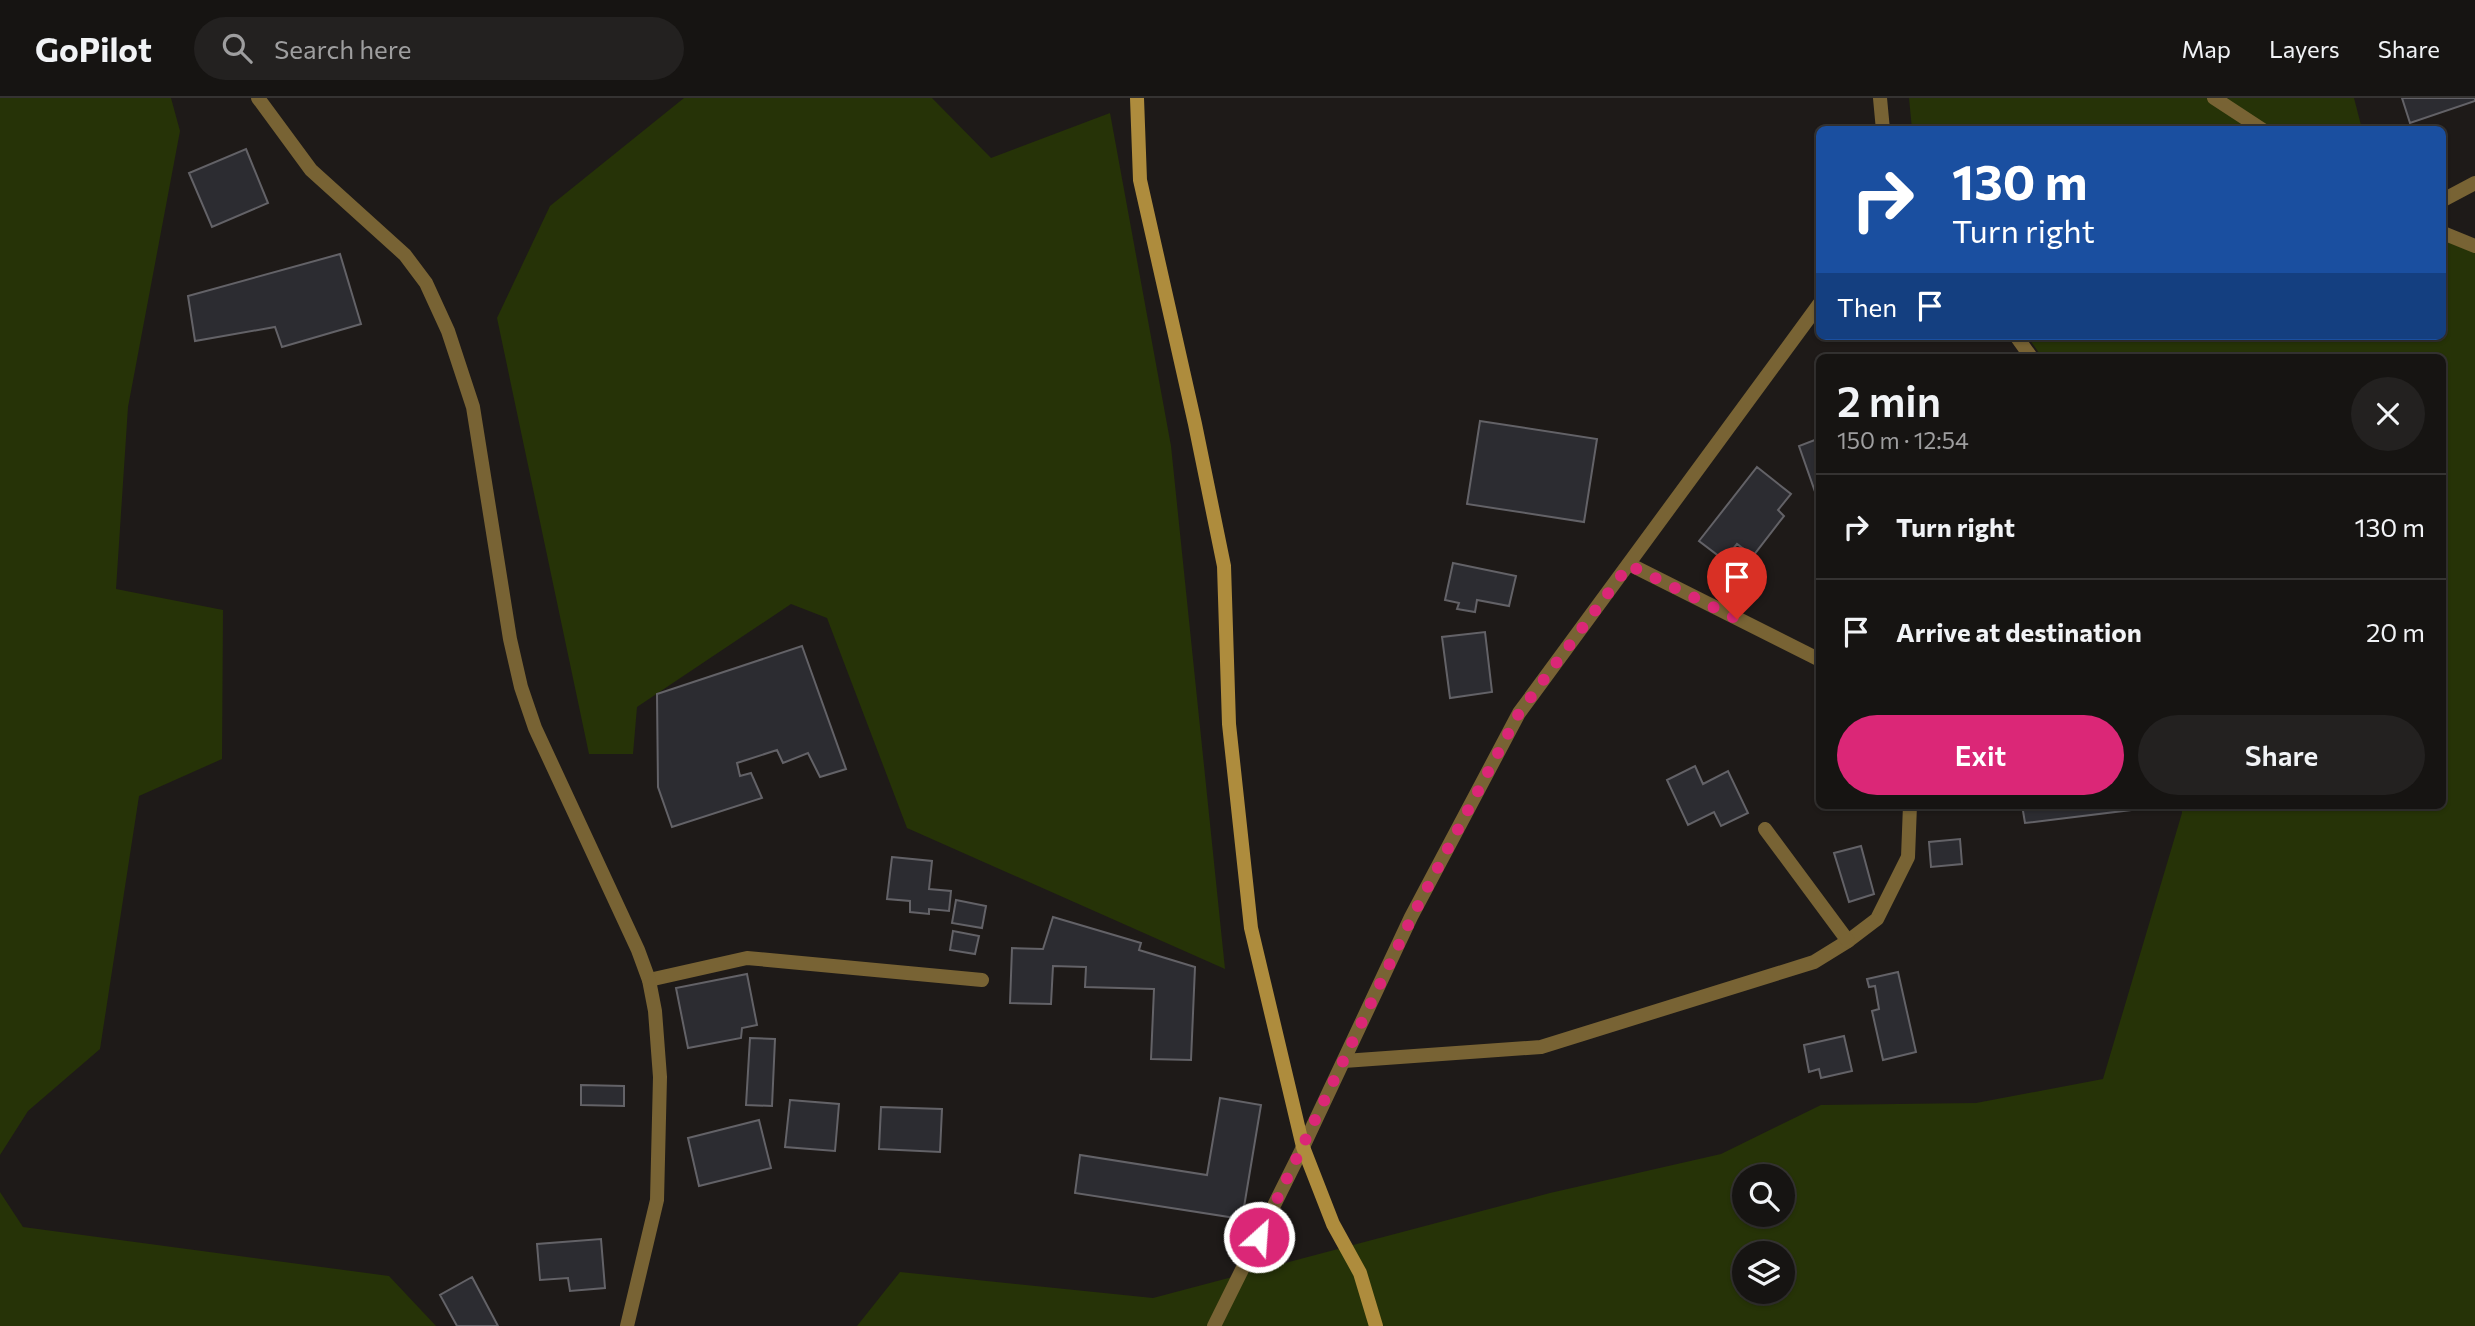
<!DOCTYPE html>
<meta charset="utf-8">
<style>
:root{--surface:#161412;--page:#232120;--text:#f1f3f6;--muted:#9e9e9f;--line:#353332;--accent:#db2777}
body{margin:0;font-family:Commissioner,sans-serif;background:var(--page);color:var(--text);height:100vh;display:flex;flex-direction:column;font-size:26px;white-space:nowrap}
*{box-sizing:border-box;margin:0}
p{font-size:23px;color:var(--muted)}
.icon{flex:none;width:38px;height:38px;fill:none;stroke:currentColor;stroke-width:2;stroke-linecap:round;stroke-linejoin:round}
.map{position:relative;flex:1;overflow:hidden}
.side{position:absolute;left:1816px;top:256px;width:630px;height:455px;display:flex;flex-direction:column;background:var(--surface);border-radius:10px;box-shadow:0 2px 5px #0004,0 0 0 2px var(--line)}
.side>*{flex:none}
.guide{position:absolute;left:1816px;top:28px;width:630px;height:214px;border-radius:10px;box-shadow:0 2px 5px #0004,0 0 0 2px var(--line);background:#1a4fa0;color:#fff;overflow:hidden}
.buttons{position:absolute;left:1732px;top:1066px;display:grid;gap:14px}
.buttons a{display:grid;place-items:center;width:63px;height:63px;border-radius:50%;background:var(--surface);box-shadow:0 2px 5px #0004,0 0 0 2px var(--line);font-size:35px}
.pin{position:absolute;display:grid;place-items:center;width:60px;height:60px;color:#fff;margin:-72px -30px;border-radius:50% 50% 50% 0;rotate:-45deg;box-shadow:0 0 7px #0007}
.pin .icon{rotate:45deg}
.me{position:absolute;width:77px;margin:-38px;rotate:26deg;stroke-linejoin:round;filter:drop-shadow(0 0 5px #0008)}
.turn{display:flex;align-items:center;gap:24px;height:147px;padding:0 21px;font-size:32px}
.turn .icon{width:91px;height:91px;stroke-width:2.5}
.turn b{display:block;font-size:49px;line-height:60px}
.then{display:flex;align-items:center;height:66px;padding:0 21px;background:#0003;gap:14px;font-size:26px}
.round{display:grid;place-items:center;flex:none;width:74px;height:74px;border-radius:37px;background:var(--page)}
.head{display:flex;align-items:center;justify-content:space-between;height:119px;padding:0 21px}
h1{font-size:42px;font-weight:600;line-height:52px}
.cta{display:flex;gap:14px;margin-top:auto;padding:14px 21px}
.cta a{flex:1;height:80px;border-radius:42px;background:var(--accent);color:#fff;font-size:28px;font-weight:600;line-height:80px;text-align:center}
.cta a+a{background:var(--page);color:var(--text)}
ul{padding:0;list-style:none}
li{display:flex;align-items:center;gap:21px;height:105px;padding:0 21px;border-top:2px solid var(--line)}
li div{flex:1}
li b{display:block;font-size:26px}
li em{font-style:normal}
header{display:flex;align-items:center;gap:42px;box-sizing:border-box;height:98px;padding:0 35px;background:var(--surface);border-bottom:2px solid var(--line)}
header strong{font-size:33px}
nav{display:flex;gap:38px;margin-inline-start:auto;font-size:24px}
.search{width:490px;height:63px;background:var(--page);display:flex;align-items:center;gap:18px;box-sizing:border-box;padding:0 24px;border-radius:38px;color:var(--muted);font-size:26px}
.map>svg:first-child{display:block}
.green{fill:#263307;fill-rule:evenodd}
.building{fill:#2c2c31;stroke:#636267;stroke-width:2}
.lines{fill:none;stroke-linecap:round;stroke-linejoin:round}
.lane{stroke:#786334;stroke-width:14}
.street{stroke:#786334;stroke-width:14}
.secondary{stroke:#ae8c3d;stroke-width:14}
.route{stroke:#db2777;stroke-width:12;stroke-dasharray:0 21.6}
</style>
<header>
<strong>GoPilot</strong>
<div class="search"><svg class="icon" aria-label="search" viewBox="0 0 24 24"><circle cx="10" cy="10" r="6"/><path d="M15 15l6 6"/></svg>Search here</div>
<nav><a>Map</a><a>Layers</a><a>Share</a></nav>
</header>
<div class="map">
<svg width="2475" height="1228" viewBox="0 0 2475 1228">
<rect width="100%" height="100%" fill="#1e1a18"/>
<!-- green -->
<path class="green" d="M0,0H171L180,33L128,309L116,491L223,512L222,661L139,698L100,951L28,1013L0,1057Z
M684,0H932L991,60L1110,15L1171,348L1225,871L907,730L827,520L791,506L637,609L633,656H589L497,220L550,108Z
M1909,0H2354L2362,31H1912Z
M2443,139L2475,142V1228H857L900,1174L1153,1200L1550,1095L1721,1056L1821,1007L1976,1005L2103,981L2182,715L2181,707H2443V259H2042L2027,238H2443ZM1745,1078H1783V1116H1745ZM1745,1155H1783V1194H1745Z
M0,1094L23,1129L389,1178L436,1228H0Z"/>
<!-- building -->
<path class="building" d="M2402,0H2475V3L2410,25Z
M246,51L268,105L212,129L189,75Z
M340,156L361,226L282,249L275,229L195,243L188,198Z
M1480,323L1597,341L1584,424L1467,406Z
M1820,340V408L1799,348Z
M1757,369L1791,396L1778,412L1784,418L1753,458L1737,446L1724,462L1699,443Z
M1453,465L1516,478L1509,508L1477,502L1475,514L1457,511L1459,505L1445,502Z
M1485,534L1492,594L1450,600L1442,539Z
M802,548L846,671L820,679L808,655L783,665L777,652L737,665L740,678L751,675L762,700L672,729L658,689L657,596Z
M1695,668L1703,686L1728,673L1748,715L1721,728L1714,714L1688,727L1667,682Z
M2022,707H2139V711L2025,725Z
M1960,741L1962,766L1931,769L1929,744Z
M1861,748L1874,796L1849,804L1834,755Z
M892,759L932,763L929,791L951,793L949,813L929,811V816L910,814V803L887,801Z
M956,802L986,808L982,830L952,825Z
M1053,819L1141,845L1139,852L1195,869L1191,962L1151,961L1154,891L1085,889L1086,869L1053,868L1051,906L1010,905L1012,850L1043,851Z
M953,833L979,838L975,856L950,852Z
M1898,874L1916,954L1883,962L1872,913L1879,911L1875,888L1869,889L1867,881Z
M747,876L757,927L742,930L741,940L688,950L676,890Z
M1844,938L1852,973L1821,980L1819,971L1809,974L1804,947Z
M750,940L775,941L772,1008L746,1007Z
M581,987L624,988V1008L581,1007Z
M1220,1000L1261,1007L1242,1121L1075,1095L1080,1057L1207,1077Z
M790,1002L839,1006L835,1053L785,1049Z
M881,1009L942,1011L940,1054L879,1051Z
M759,1022L771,1070L699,1088L688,1040Z
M601,1141L605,1190L570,1193L568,1180L540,1182L537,1146Z
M472,1179L498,1228H457L440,1197Z"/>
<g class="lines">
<!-- lane -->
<path class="lane" d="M1629,466L1820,562
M649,882L747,860L982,882
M1344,963L1541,949L1814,864L1848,843L1877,821L1908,759L1910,707"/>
<!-- street -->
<path class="street" d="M258,0L311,72L405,157L426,185L448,233L473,309L510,541L521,589L535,630L638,852L649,882L655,913L660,979L657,1102L627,1228
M1880,0L1883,32
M2214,0L2263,32
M2443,102L2475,85
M2443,135L2475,148
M2016,238L2031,259
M1765,731L1848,843
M1214,1228L1303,1049L1411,819L1519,615L1820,205"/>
<!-- secondary -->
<path class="secondary" d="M1137,0L1140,82L1195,326L1224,468L1229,626L1251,830L1303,1049L1333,1126L1360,1175L1376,1228"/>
</g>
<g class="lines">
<!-- route -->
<path class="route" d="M1259,1139L1412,819L1519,615L1629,467L1737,521"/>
</g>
</svg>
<div class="buttons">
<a><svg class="icon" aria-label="search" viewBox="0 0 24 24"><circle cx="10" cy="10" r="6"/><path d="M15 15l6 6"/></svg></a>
<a><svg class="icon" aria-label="layers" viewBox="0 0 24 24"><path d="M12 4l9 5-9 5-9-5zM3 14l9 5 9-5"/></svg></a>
</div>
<div class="pin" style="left:1737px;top:521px;background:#d93025"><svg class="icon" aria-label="arrive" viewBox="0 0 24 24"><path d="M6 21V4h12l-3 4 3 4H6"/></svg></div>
<svg class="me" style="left:1259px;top:1139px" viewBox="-20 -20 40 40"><circle r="17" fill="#db2777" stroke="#fff" stroke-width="3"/><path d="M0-11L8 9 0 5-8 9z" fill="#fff"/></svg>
<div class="guide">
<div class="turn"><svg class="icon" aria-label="right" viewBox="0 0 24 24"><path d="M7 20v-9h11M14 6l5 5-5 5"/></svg><div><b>130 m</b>Turn right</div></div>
<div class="then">Then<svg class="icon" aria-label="arrive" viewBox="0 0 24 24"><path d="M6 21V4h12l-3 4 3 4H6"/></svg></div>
</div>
<section class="side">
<div class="head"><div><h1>2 min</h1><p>150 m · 12:54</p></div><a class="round"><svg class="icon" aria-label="close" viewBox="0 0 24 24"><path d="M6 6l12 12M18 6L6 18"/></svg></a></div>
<ul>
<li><svg class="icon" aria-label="right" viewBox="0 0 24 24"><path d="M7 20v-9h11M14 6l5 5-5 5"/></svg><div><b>Turn right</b></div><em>130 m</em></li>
<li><svg class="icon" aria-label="arrive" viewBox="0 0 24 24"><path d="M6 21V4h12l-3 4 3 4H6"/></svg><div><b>Arrive at destination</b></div><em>20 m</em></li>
</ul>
<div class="cta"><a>Exit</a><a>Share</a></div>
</section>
</div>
